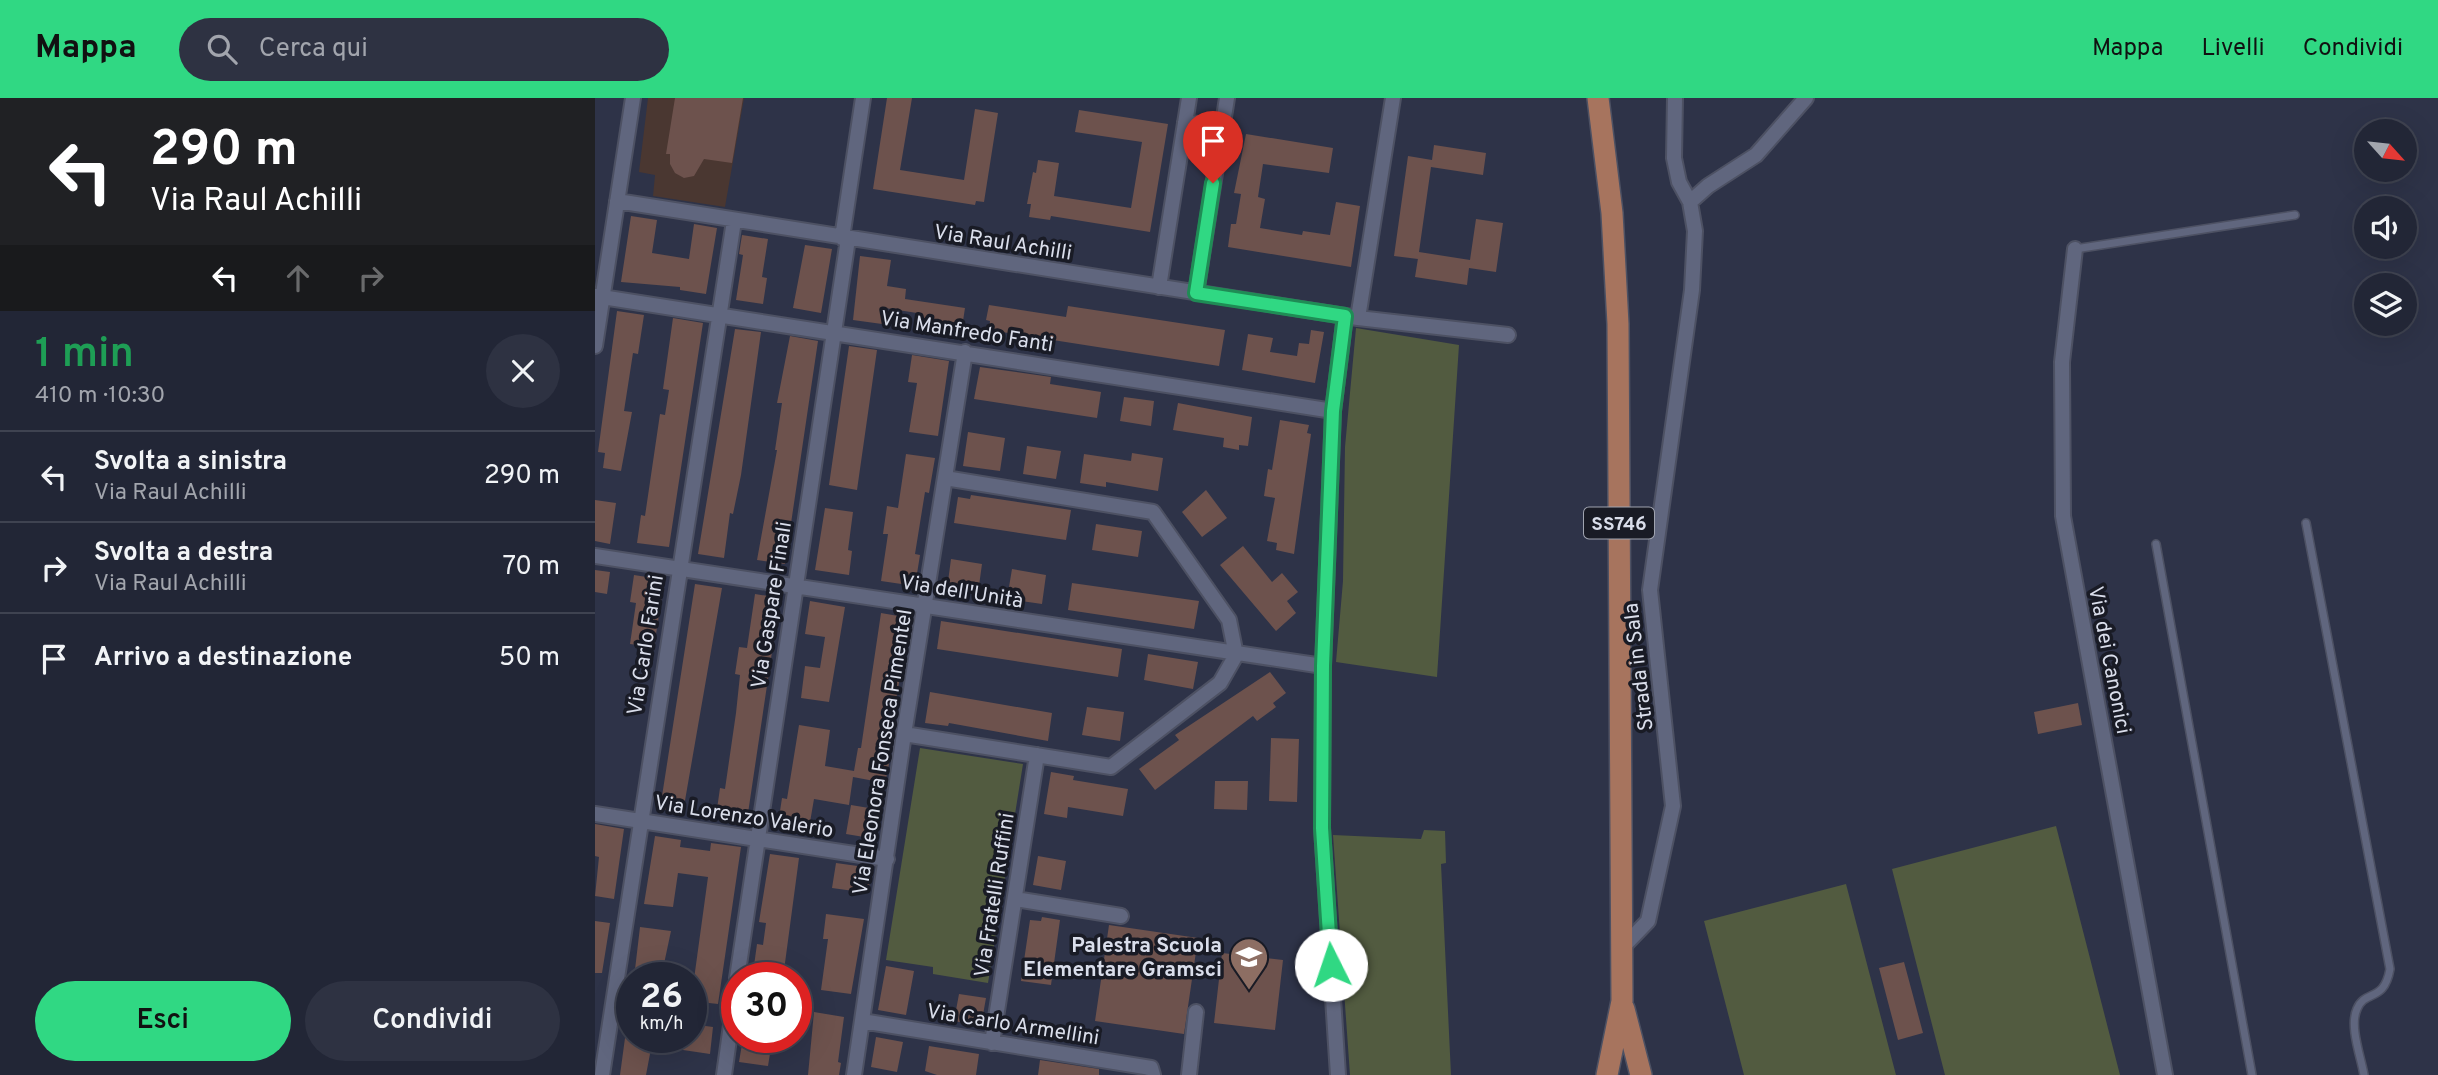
<!DOCTYPE html>
<html lang="it">
<meta charset="utf-8">
<style>
:root{--surface:#222636;--page:#2e3242;--text:#f1f3f6;--muted:#a2a5ad;--line:#3f4351;--accent:#30d883}
body{margin:0;font-family:Overpass,sans-serif;background:var(--page);color:var(--text);height:100vh;display:flex;flex-direction:column;font-size:26px;white-space:nowrap}
*{box-sizing:border-box;margin:0}
p{font-size:23px;color:var(--muted)}
.icon{flex:none;width:38px;height:38px;fill:none;stroke:currentColor;stroke-width:2;stroke-linecap:round;stroke-linejoin:round}
.map{position:relative;flex:1;overflow:hidden}
.panel{display:flex;flex-direction:column;background:var(--surface);width:595px}
.panel>*{flex:none}
.banner{background:#202124;color:#fff;overflow:hidden}
.needle{width:46px;rotate:117deg}
.tools{position:absolute;left:1759px;top:21px;display:grid;gap:14px}
.tools a{display:grid;place-items:center;width:63px;height:63px;border-radius:50%;background:var(--surface);box-shadow:0 7px 28px #0002,0 0 0 2px var(--line);font-size:35px}
.speed{position:absolute;left:21px;top:864px;display:flex;gap:14px;font-size:35px;font-weight:700;text-align:center}
.speed>*{display:grid;place-content:center;width:91px;height:91px;border-radius:50%;background:var(--surface);box-shadow:0 7px 28px #0002,0 0 0 2px var(--line);line-height:1}
.speed small{font-size:18px;font-weight:400}
.speed .limit{border:10px solid #d22;background:#fff;color:#111}
.pin{position:absolute;display:grid;place-items:center;width:60px;height:60px;color:#fff;margin:-72px -30px;border-radius:50% 50% 50% 0;rotate:-45deg;box-shadow:0 0 7px #0007}
.pin .icon{rotate:45deg}
.me{position:absolute;width:77px;margin:-38px;rotate:356deg;stroke-linejoin:round;filter:drop-shadow(0 0 5px #0008)}
.turn{display:flex;align-items:center;gap:24px;height:147px;padding:0 35px;font-size:32px}
.turn .icon{width:91px;height:91px;stroke-width:2.5}
.turn b{display:block;font-size:49px;line-height:60px}
.lanes{display:flex;align-items:center;height:66px;padding:0 35px;background:#0003;justify-content:center;gap:35px;direction:ltr}
.lanes .off{opacity:.35}
.round{display:grid;place-items:center;flex:none;width:74px;height:74px;border-radius:37px;background:var(--page)}
.headline{display:flex;align-items:center;justify-content:space-between;height:119px;padding:0 35px}
h1{font-size:42px;font-weight:600;line-height:52px;color:#1e9e55}
.button{display:flex;gap:14px;margin-top:auto;padding:14px 35px}
.button a{flex:1;height:80px;border-radius:42px;background:var(--accent);color:#111;font-size:28px;font-weight:600;line-height:80px;text-align:center}
.button a+a{background:var(--page);color:var(--text)}
ul{padding:0;list-style:none}
li{display:flex;align-items:center;gap:21px;height:91px;padding:0 35px;border-top:2px solid var(--line)}
li div{flex:1}
li b{display:block;font-size:26px}
li em{font-style:normal}
header{display:flex;align-items:center;gap:42px;box-sizing:border-box;height:98px;padding:0 35px;background:var(--accent);color:#111}
header strong{font-size:33px}
nav{display:flex;gap:38px;margin-inline-start:auto;font-size:24px}
.search{width:490px;height:63px;background:var(--page);display:flex;align-items:center;gap:18px;box-sizing:border-box;padding:0 24px;border-radius:38px;color:var(--muted);font-size:26px}
main{display:flex;flex:1;min-height:0}
.map>svg:first-child{display:block}
.education{fill:#4a3731}
.green{fill:#525b40}
.building{fill:#6d524d}
.lines{fill:none;stroke-linecap:round;stroke-linejoin:round}
.service-casing{stroke:#4d5163;stroke-width:10}
.minor-casing{stroke:#4d5163;stroke-width:18}
.primary-casing{stroke:#4d5163;stroke-width:24}
.service{stroke:#60667e;stroke-width:7}
.minor{stroke:#60667e;stroke-width:14}
.primary{stroke:#a7745e;stroke-width:21}
.route-casing{stroke:#1f8c55;stroke-width:18}
.route{stroke:#30d883;stroke-width:12}
.labels{text-anchor:middle;stroke-width:7;stroke-linejoin:round;paint-order:stroke}
.shield{fill:#191b25;stroke:#a0a4b0;stroke-width:2}
.shield-label{font-size:19px;font-weight:bold;fill:#dadeeb}
.street-label{font-size:21px;fill:#dadeeb;stroke:#191b25}
.poi-label{font-size:21px;font-weight:bold;fill:#dadeeb;stroke:#191b25;text-anchor:end}
</style>
<header>
<strong>Mappa</strong>
<div class="search"><svg class="icon" aria-label="search" viewBox="0 0 24 24"><circle cx="10" cy="10" r="6"/><path d="M15 15l6 6"/></svg>Cerca qui</div>
<nav><a>Mappa</a><a>Livelli</a><a>Condividi</a></nav>
</header>
<main>
<section class="panel">
<div class="banner">
<div class="turn"><svg class="icon" aria-label="left" viewBox="0 0 24 24"><path d="M17 20v-9H6M10 6l-5 5 5 5"/></svg><div><b>290 m</b>Via Raul Achilli</div></div>
<div class="lanes"><svg class="icon" aria-label="left" viewBox="0 0 24 24"><path d="M17 20v-9H6M10 6l-5 5 5 5"/></svg><svg class="icon off" aria-label="ahead" viewBox="0 0 24 24"><path d="M12 20V5M6 11l6-6 6 6"/></svg><svg class="icon off" aria-label="right" viewBox="0 0 24 24"><path d="M7 20v-9h11M14 6l5 5-5 5"/></svg></div>
</div>
<div class="headline"><div><h1>1 min</h1><p>410 m · 10:30</p></div><a class="round"><svg class="icon" aria-label="close" viewBox="0 0 24 24"><path d="M6 6l12 12M18 6L6 18"/></svg></a></div>
<ul>
<li><svg class="icon" aria-label="left" viewBox="0 0 24 24"><path d="M17 20v-9H6M10 6l-5 5 5 5"/></svg><div><b>Svolta a sinistra</b><p>Via Raul Achilli</p></div><em>290 m</em></li>
<li><svg class="icon" aria-label="right" viewBox="0 0 24 24"><path d="M7 20v-9h11M14 6l5 5-5 5"/></svg><div><b>Svolta a destra</b><p>Via Raul Achilli</p></div><em>70 m</em></li>
<li><svg class="icon" aria-label="arrive" viewBox="0 0 24 24"><path d="M6 21V4h12l-3 4 3 4H6"/></svg><div><b>Arrivo a destinazione</b></div><em>50 m</em></li>
</ul>
<div class="button"><a>Esci</a><a>Condividi</a></div>
</section>
<div class="map">
<svg width="1843" height="977" viewBox="0 0 1843 977">
<rect width="100%" height="100%" fill="#2e3348"/>
<!-- education -->
<path class="education" d="M53,0H149L130,109L58,98L60,77L44,74Z"/>
<!-- green -->
<path class="green" d="M761,230L864,247L842,579L741,564L748,483L750,349Z
M325,650L428,666L393,885L338,876V869L291,862Z
M1461,728L1525,977H1350L1297,771Z
M829,732L850,733L851,765L846,766L856,977H755L738,737L826,741Z
M1251,786L1301,977H1149L1109,823Z"/>
<!-- building -->
<path class="building" d="M80,0H148L137,65L109,61L99,78L89,80L80,75L75,66V56H71Z
M292,0H317L305,72L369,82L380,11L403,15L389,104L381,103L380,107L278,91Z
M484,12L573,26L555,134L456,118L455,122L434,119L436,106H432L438,74L441,75L443,62L464,65L459,98L536,110L547,44L480,34Z
M651,36L738,50L734,75L668,66L663,99L670,101L665,130L707,137L708,133L735,137L741,104L765,108L756,169L633,149L636,126H641L646,96L639,95Z
M839,47L891,55L888,77L836,69L823,161L799,158L813,58L837,62Z
M36,118L62,122L57,155L94,161L99,126L122,130L111,196L85,192V189L26,184Z
M881,121L908,125L901,174L874,170L872,187L820,179L824,154L875,162Z
M147,137L173,141L167,179L172,180L168,206L141,202L148,157L144,156Z
M210,147L237,151L226,215L198,210Z
M265,158L296,162L292,188L311,191L310,201L370,210L366,236L320,229L322,215L290,210L287,226L258,222Z
M394,207L471,219L473,208L630,232L624,268L394,232L395,223L391,222Z
M22,213L49,217L43,256L38,255L29,313L37,314L26,373L8,370L10,355L3,354Z
M78,220L108,225L74,449L42,445L46,417L50,418L65,316L70,317L74,292L68,291Z
M140,231L166,234L146,377L138,416L135,415L129,460L103,456Z
M716,232L729,234L720,285L647,272L653,236L678,240L675,254L702,258L704,245L714,246Z
M195,238L223,243L190,466L162,462L182,352H180L187,305H182Z
M254,248L282,252L262,392L234,387Z
M317,257L354,263L343,338L314,334L322,285L313,284Z
M385,269L456,279L455,286L506,294L502,320L379,301Z
M529,299L559,303L556,328L525,323Z
M583,305L657,319L653,348L644,347V352L628,349L629,340L578,332Z
M685,322L714,327L712,335L716,336L699,456L681,452L682,445L672,443L680,400L669,398L673,371L677,372Z
M373,334L410,340L405,373L368,368Z
M432,348L466,353L461,381L428,376Z
M537,355L568,360L563,393L511,384V389L485,385L489,356L536,363Z
M311,356L340,360L334,395L330,394L320,456L325,457L320,488L286,483L293,436H288L292,408L303,410Z
M611,392L632,420L607,439L587,414Z
M376,397L476,412L471,442L359,425L363,399L375,401Z
M0,402L21,405L15,446L0,443Z
M230,410L258,414L253,452L257,453L254,477L220,472Z
M501,426L547,433L543,459L497,452Z
M648,448L677,484L687,475L703,494L692,503L701,515L681,533L625,467Z
M356,461L387,466L383,495L352,491Z
M417,471L451,477L447,506L412,501Z
M0,472L15,474L12,496L0,494Z
M39,477L58,480L57,489L68,491L59,549L35,546L41,505L35,504Z
M477,485L604,503L599,531L473,512Z
M100,486L127,490L88,714L65,711Z
M160,496L185,500L152,722L121,718L125,690L130,691L141,615L145,577L140,576L144,549L152,550Z
M215,503L250,509L234,604L206,600L210,568L225,570L230,539L210,536Z
M286,515L315,520L295,637L285,635L281,659L295,661L290,685L258,679L254,707L219,701L214,730L183,726L187,700L192,701L204,627L235,632L230,668L259,673L263,650H266Z
M346,523L527,551L523,579L342,551Z
M553,556L603,564L598,591L549,582Z
M675,574L691,595L678,605L681,609L662,623L658,618L560,692L544,671L584,642L580,637Z
M335,594L457,615L453,643L354,625L353,628L330,625Z
M1483,605L1487,627L1443,636L1439,614Z
M492,609L529,614L525,643L487,637Z
M676,640L704,641L702,704L674,703Z
M456,674L479,678L478,682L533,691L528,718L473,709L472,720L449,716Z
M620,683H653L652,712L619,711Z
M256,707L286,712L281,741L251,736Z
M0,726L29,731L19,801L0,798L4,759L0,758Z
M60,738L86,742L85,749L115,753L116,745L146,749L123,906L96,903L113,779L83,775L78,809L49,806Z
M175,756L204,760L188,880L158,875L162,846L168,847L171,825L164,824Z
M443,758L471,763L466,792L438,787Z
M241,765L277,770L273,795L237,790Z
M231,816L269,821L256,896L226,892L233,841H228Z
M447,819L465,822L456,887L426,883L435,822L446,823Z
M0,823L15,825L7,875H0Z
M514,827L603,840L589,936L500,923Z
M45,829L76,833L66,880H39Z
M627,855L688,862L680,932L619,925Z
M1309,864L1328,935L1303,942L1284,870Z
M291,868L319,873L311,917L283,912Z
M364,896L391,900L386,928L359,923Z
M219,914L249,919L243,964L246,965L244,977H213Z
M96,926L118,929L115,956L88,952L90,940H96Z
M281,939L308,944L302,974L276,969Z
M30,940H58L51,977H25Z
M148,940L177,943L173,968L144,964Z
M334,948L384,956L381,977H342L330,973Z
M445,962L504,971V977H443Z"/>
<g class="lines">
<!-- service casing -->
<g class="service-casing">
<path id="service" d="M1480,151L1700,117
M1711,425L1795,871C1789,905 1770,891 1762,911C1754,928 1766,959 1769,977
M1561,446L1657,977"/>
</g>
<!-- minor casing -->
<g class="minor-casing">
<path id="minor" d="M590,24L627,30
M22,103L763,220L913,237
M1095,104L1113,88L1161,57L1211,0
M247,140L268,0
M1480,151L1467,264L1468,418L1570,977
M564,189L594,0
M601,195L632,0
M0,198L738,313
M763,220L798,0
M0,248L38,0
M0,458L728,568
M309,636L516,669L625,585L641,557L634,522L558,414L350,380
M0,716L292,761
M420,801L526,818
M1027,850L1053,823L1078,708L1055,492L1097,192L1100,133L1095,104L1084,84L1079,60L1080,0
M142,880L253,141
M267,923L556,970L558,977
M397,945L442,657
M7,977L139,123
M129,977L142,884
M259,977L309,636L370,254
M594,977L601,914
M743,977L727,730L728,568L738,313L750,218"/>
</g>
<!-- primary casing -->
<g class="primary-casing">
<path id="primary" d="M1003,0L1017,115L1023,226L1027,903L1012,977
M1029,911L1046,977"/>
</g>
<!-- service -->
<use href="#service" class="service"/>
<!-- minor -->
<use href="#minor" class="minor"/>
<!-- primary -->
<use href="#primary" class="primary"/>
</g>
<g class="lines">
<!-- route casing -->
<g class="route-casing">
<path id="route" d="M618,85L601,195L750,218L738,313L728,568L727,730L736,867"/>
</g>
<!-- route -->
<use href="#route" class="route"/>
</g>
<!-- icons -->
<defs>
<g id="school-pin" transform="scale(2.0125)"><path d="M0 17L-7.5 6A9.5 9.5 0 1 1 7.5 6Z" fill="#8d6e63" stroke="#191b25"/><path d="M0-5L7-2L0 1L-7-2ZM-4 1L0 2.5L4 1V4Q0 6-4 4Z" fill="#fff"/></g>
</defs>
<g fill-rule="evenodd">
<use href="#school-pin" x="654" y="859"/>
</g>
<g class="labels">
<!-- shield labels -->
<rect class="shield" x="989" y="409.5" width="70" height="31" rx="5"/>
<g class="shield-label">
<text x="1024" y="432">SS746</text>
</g>
<!-- street labels -->
<g class="street-label">
<text transform="translate(408 144) rotate(9)" y="7">Via Raul Achilli</text>
<text transform="translate(372 233) rotate(9)" y="7">Via Manfredo Fanti</text>
<text transform="translate(367 493) rotate(9)" y="7">Via dell'Unità</text>
<text transform="translate(176 507) rotate(-81)" y="7">Via Gaspare Finali</text>
<text transform="translate(50 547) rotate(-81)" y="7">Via Carlo Farini</text>
<text transform="translate(1515 562) rotate(79)" y="7">Via dei Canonici</text>
<text transform="translate(1043 569) rotate(-97)" y="7">Strada in Sala</text>
<text transform="translate(287 654) rotate(-81)" y="7">Via Eleonora Fonseca Pimentel</text>
<text transform="translate(149 718) rotate(9)" y="7">Via Lorenzo Valerio</text>
<text transform="translate(399 797) rotate(-81)" y="7">Via Fratelli Ruffini</text>
<text transform="translate(418 926) rotate(9)" y="7">Via Carlo Armellini</text>
</g>
<!-- poi labels -->
<g class="poi-label">
<text x="627" y="854">Palestra Scuola<tspan x="627" dy="24">Elementare Gramsci</tspan></text>
</g>
</g>
</svg>
<div class="tools">
<a><svg class="needle" viewBox="-14 -14 28 28"><path d="M0-13l5 13h-10z" fill="#e53935"/><path d="M0 13l5-13h-10z" fill="#a2a5ad"/></svg></a>
<a><svg class="icon" aria-label="sound" viewBox="0 0 24 24"><path d="M4 9h4l5-4v14l-5-4H4zM17 9q2 3 0 6"/></svg></a>
<a><svg class="icon" aria-label="layers" viewBox="0 0 24 24"><path d="M12 4l9 5-9 5-9-5zM3 14l9 5 9-5"/></svg></a>
</div>
<div class="speed"><div>26<small>km/h</small></div><div class="limit">30</div></div>
<div class="pin" style="left:618px;top:85px;background:#d93025"><svg class="icon" aria-label="arrive" viewBox="0 0 24 24"><path d="M6 21V4h12l-3 4 3 4H6"/></svg></div>
<svg class="me" style="left:736px;top:867px" viewBox="-20 -20 40 40"><circle r="19" fill="#fff"/><path d="M0-13L10 11 0 6-10 11z" fill="#30d883"/></svg>
</div>
</main>
